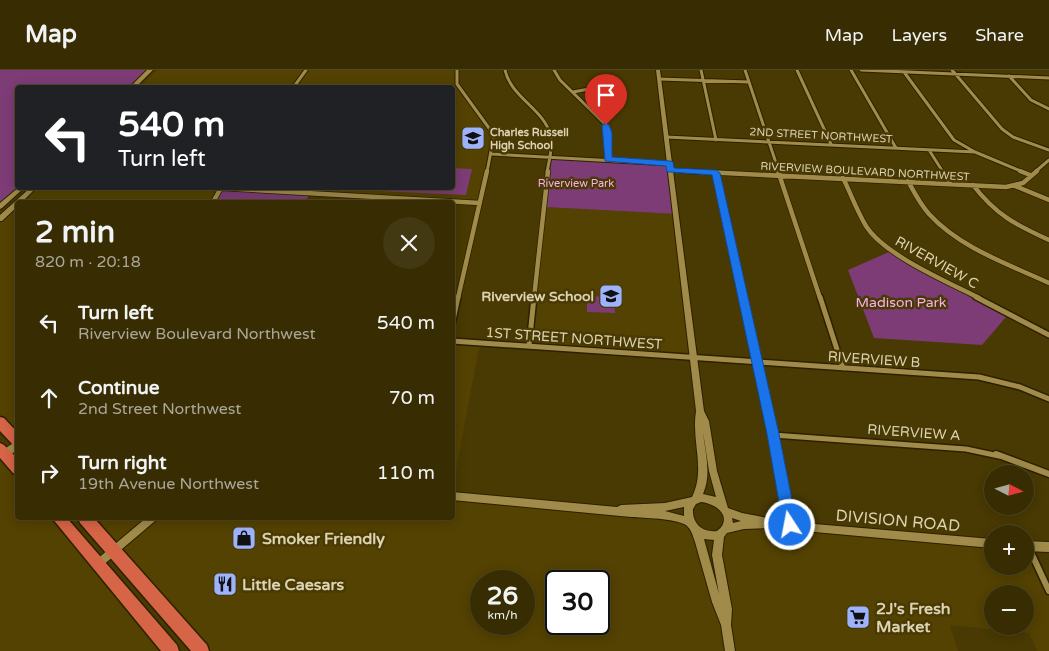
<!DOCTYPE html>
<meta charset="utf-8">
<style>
:root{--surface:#372c02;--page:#423811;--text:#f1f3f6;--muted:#aaa799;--line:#514824}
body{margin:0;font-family:"Varela Round",sans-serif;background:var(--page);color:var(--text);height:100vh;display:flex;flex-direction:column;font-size:19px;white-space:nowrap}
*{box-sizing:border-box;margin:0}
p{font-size:16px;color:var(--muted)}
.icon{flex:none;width:28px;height:28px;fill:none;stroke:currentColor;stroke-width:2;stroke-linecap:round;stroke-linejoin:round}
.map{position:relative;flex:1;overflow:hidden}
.side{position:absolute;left:15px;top:130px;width:440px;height:320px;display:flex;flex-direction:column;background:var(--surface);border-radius:5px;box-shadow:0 2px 12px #0003,0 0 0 1px var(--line)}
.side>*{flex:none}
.guide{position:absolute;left:15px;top:15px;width:440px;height:105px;border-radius:5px;box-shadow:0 2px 12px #0003,0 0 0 1px var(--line);background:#202124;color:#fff;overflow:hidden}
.needle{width:32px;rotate:96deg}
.buttons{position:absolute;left:984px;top:395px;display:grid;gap:10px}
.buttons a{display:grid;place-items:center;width:50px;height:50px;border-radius:50%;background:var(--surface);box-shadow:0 2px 12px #0003,0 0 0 1px var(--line);font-size:25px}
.speed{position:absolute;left:470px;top:500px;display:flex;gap:10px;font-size:25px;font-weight:700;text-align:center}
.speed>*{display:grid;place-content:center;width:65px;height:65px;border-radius:50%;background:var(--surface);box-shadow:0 2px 12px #0003,0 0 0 1px var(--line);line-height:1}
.speed small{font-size:12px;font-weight:400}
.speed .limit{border:2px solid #111;border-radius:8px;background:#fff;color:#111}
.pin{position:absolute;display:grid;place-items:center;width:42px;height:42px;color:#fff;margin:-51px -21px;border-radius:50% 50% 50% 0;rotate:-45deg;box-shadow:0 0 5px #0007}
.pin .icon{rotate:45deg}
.me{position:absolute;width:55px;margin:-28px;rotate:349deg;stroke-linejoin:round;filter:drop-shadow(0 0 4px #0008)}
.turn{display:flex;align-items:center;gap:18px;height:105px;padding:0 20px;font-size:22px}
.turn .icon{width:65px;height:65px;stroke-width:2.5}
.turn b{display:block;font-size:35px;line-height:42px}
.round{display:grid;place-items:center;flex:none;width:52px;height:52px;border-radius:26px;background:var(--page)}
.overview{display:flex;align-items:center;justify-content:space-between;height:85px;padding:0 20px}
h1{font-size:30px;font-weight:700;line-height:38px}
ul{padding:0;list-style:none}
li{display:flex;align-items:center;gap:15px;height:75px;padding:0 20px}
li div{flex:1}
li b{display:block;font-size:19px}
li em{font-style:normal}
header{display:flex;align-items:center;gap:30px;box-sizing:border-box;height:70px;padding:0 25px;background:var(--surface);border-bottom:1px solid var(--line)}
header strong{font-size:24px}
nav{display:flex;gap:28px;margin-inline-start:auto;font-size:18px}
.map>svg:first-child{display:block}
.built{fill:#534201;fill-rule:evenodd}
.green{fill:#7d3c76}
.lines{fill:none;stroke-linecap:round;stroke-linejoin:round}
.minor-far3-casing{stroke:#2c2100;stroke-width:5}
.minor-far2-casing{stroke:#2c2100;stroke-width:6}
.minor-far1-casing{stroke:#2c2100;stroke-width:8}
.minor-casing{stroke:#2c2100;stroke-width:9}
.tertiary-casing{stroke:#2c2100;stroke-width:2}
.secondary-casing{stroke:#2c2100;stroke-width:2}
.trunk-casing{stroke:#2c2100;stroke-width:3}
.minor-far3{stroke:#a08b4a;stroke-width:3}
.minor-far2{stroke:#a08b4a;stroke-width:4.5}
.minor-far1{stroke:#a08b4a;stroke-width:5}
.minor{stroke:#a08b4a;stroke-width:6}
.tertiary{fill:#a08b4a;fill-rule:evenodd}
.secondary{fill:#a08b4a;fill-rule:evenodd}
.trunk{fill:#d66446;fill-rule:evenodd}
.route{fill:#1a73e8;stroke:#114b97}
.labels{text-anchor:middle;stroke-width:5;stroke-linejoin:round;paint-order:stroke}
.far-poi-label{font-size:11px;font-weight:bold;fill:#ddd3b3;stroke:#493a03;text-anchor:start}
.far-street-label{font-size:11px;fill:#ddd3b3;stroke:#493a03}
.far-park-label{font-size:11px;fill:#fbaff0;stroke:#493a03}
.street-label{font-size:14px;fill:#ddd3b3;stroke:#493a03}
.poi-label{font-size:14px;font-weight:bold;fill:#ddd3b3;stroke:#493a03;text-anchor:end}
.park-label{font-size:14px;fill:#fbaff0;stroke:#493a03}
.near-street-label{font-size:16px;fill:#ddd3b3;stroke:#493a03}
.near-poi-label{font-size:16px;font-weight:bold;fill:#ddd3b3;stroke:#493a03;text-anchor:start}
</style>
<header>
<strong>Map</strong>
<nav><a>Map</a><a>Layers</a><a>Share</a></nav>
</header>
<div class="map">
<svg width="1049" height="581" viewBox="0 0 1049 581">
<rect width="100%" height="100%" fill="#493a03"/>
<!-- built -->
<path class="built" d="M157,0H457V14L494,65L480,133L221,118L213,132H18L17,372L0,352V149L33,118H452V18L139,17Z
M545,137L677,144L695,288L529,276Z
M453,271L480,273L453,416Z
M0,379L17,400L18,448H59L171,581H0Z
M453,426L689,452L726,554L717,485L726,459L770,454L992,473V496H1025V476L1049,521V581H1037L1029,563L950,555L958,581H201L85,448H452ZM481,511H524V554H481ZM556,511H599V554H556ZM992,524H1025V556H992Z"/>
<!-- green -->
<path class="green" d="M0,0H150L131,17L18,18V118H21L0,137Z
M550,87L670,94L677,144L545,137Z
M453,98L472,99L466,125L378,121L380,118H452Z
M221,118L310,123L305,132H213Z
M889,182L1006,247L982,275L874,268L848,200Z
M587,226L614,227L615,243L587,242Z"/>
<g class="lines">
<!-- minor-far3 casing -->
<g class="minor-far3-casing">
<path id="minor-far3" d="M457,0V14L494,65L487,102
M505,0C511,28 545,39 551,67C553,77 549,91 547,102
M554,0L560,10L606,55L608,90
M701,0L716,70
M745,0L779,102
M797,0L831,74
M851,0L896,78
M861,0L1049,8
M952,0L1002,59L1013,67L1049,80
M904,2L954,70L975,82L1023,102
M1009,6L1031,30L1049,39
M659,9L749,12
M293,18L306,0
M573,22L605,16
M666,67L975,82
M929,80L943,102
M492,84L670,94
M670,100L709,102
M1035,102L1049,90"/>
</g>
<!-- minor-far2 casing -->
<g class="minor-far2-casing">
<path id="minor-far2" d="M684,101L1006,117L1023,113L1037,101
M778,101L820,228
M942,101L950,113
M1020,101L1030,105
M716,103L743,228
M843,108C851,124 857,141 866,156C884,185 948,212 979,228
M908,111C914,122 920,134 929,144C960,178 1008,194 1049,213
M973,115C996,145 1016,155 1049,170
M1015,116L1049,130
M221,118L480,133
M213,132L221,118
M458,228L487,101
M534,228L548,101"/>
</g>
<!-- minor-far1 casing -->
<g class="minor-far1-casing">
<path id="minor-far1" d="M743,227L777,386
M820,227L843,298
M976,227L1049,265
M452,255L458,227
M452,271L979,307L1020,317L1049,329
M529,276L534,227
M773,365L966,379L999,386"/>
</g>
<!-- minor casing -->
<g class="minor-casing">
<path id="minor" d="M777,384L790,455
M996,384L1049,404
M1028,476L1049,521"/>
</g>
<!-- tertiary casing -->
<g class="tertiary-casing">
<path id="tertiary" d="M656,0H660L704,341L709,351L717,401L728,438L742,443L763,447L766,448L767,450L992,469V478L770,458L744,459L727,463L724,467L722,485L732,539L731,555L735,581H725L721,555L712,532L695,472C693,466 691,459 686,455C673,448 645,448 631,447L452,430V422L617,437L621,435L665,433L692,427C706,399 691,371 696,341ZM703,362L709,401L716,427L703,424C712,404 705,383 703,362ZM701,432C711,433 728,441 723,454C722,457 719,459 717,461C703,463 692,454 693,439L696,434ZM684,437V446L665,441ZM732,448L741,451L733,453ZM704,469L714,470L712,485L719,524Z
M15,372H18V380L4,388L1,387L0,383L1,381Z
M146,448H157L155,451L102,496L99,498L96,496L94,493L96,490Z
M1025,471L1049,472V482L1025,481Z"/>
</g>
<!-- secondary casing -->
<g class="secondary-casing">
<path id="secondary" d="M147,0H153L135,18H129Z
M18,118H24L2,138L0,139V133Z
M30,118H36L22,132H18V136L2,151H0V145Z"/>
</g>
<!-- trunk casing -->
<g class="trunk-casing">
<path id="trunk" d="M0,347L4,348L18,363V377L14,376L0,361Z
M0,373L4,375L18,389V405L13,403L0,388Z
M52,448H67L177,575L179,581H161Z
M78,448H94L207,575L209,581H191L80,453Z"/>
</g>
<!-- minor-far3 -->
<use href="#minor-far3" class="minor-far3"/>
<!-- minor-far2 -->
<use href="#minor-far2" class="minor-far2"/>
<!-- minor-far1 -->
<use href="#minor-far1" class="minor-far1"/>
<!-- minor -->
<use href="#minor" class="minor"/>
<!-- tertiary -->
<use href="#tertiary" class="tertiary"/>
<!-- secondary -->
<use href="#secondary" class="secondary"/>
<!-- trunk -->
<use href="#trunk" class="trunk"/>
</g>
<!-- route -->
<path class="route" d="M606,53L609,55L612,63V87L670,91L673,92L674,98L716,100L720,103L779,364L797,455L795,460L790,462L785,460L783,455L767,364L712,105L670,102H667L666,96L605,91L602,55Z"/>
<!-- icons -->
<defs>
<g id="school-square" transform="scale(1.25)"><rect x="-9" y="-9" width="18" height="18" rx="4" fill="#9eb3fd" stroke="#493a03"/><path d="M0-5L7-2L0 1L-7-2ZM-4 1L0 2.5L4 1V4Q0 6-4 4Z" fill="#111"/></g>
<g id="shop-square" transform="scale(1.25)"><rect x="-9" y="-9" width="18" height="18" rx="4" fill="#9eb3fd" stroke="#493a03"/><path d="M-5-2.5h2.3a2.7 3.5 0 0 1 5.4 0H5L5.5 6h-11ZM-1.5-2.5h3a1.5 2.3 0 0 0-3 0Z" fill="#111"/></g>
<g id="restaurant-square" transform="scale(1.25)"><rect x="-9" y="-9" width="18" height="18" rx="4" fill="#9eb3fd" stroke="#493a03"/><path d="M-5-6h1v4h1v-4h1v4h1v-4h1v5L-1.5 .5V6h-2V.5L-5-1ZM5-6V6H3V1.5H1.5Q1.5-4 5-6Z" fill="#111"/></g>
<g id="supermarket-square" transform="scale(1.25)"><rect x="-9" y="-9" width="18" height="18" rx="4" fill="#9eb3fd" stroke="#493a03"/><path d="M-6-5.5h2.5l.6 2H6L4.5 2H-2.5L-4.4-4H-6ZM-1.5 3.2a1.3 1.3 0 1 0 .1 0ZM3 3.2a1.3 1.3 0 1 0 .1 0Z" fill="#111"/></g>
</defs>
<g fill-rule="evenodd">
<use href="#school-square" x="473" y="68"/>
<use href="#school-square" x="611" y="226"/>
<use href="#shop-square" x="244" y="468"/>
<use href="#restaurant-square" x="225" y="514"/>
<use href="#supermarket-square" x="858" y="547"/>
</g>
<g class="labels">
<!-- far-poi labels -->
<g class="far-poi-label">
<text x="490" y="66">Charles Russell<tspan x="490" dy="13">High School</tspan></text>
</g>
<!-- far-street labels -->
<g class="far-street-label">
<text transform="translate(821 65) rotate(3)" y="4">2ND STREET NORTHWEST</text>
<text transform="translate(865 101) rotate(3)" y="4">RIVERVIEW BOULEVARD NORTHWEST</text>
</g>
<!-- far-park labels -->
<g class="far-park-label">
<text x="576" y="117">Riverview Park</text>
</g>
<!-- street labels -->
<g class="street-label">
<text transform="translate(937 192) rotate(29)" y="5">RIVERVIEW C</text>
<text transform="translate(574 268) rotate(4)" y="5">1ST STREET NORTHWEST</text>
<text transform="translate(874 289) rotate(4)" y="5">RIVERVIEW B</text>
<text transform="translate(914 362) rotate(4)" y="5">RIVERVIEW A</text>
</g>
<!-- poi labels -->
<g class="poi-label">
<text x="594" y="231">Riverview School</text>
</g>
<!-- park labels -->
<g class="park-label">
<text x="901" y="237">Madison Park</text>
</g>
<!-- near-street labels -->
<g class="near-street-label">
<text transform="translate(898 450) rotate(5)" y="6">DIVISION ROAD</text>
</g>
<!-- near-poi labels -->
<g class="near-poi-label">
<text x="262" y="474">Smoker Friendly</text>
<text x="242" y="520">Little Caesars</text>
<text x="876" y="544">2J's Fresh<tspan x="876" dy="18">Market</tspan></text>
</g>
</g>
</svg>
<div class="buttons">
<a><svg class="needle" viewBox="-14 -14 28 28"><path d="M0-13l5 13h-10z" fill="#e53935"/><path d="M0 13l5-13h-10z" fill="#aaa799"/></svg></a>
<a>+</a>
<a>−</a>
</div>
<div class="speed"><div>26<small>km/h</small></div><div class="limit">30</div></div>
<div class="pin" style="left:606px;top:55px;background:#d93025"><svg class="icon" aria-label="arrive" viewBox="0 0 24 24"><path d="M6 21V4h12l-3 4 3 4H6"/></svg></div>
<svg class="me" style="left:790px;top:455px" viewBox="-20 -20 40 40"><circle r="17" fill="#1a73e8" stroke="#fff" stroke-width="3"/><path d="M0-11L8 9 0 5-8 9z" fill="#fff"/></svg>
<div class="guide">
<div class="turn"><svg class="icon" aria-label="left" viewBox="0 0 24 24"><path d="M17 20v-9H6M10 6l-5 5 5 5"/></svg><div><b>540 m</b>Turn left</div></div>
</div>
<section class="side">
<div class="overview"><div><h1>2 min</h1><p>820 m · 20:18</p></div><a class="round"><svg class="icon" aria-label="close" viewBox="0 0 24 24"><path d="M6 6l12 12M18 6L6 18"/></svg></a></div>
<ul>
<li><svg class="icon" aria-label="left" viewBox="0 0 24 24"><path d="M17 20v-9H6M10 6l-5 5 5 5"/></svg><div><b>Turn left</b><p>Riverview Boulevard Northwest</p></div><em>540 m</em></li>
<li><svg class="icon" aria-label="ahead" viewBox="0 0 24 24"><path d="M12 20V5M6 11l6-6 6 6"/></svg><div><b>Continue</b><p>2nd Street Northwest</p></div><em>70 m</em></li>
<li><svg class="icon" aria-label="right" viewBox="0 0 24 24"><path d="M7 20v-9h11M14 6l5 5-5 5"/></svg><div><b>Turn right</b><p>19th Avenue Northwest</p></div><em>110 m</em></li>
</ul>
</section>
</div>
